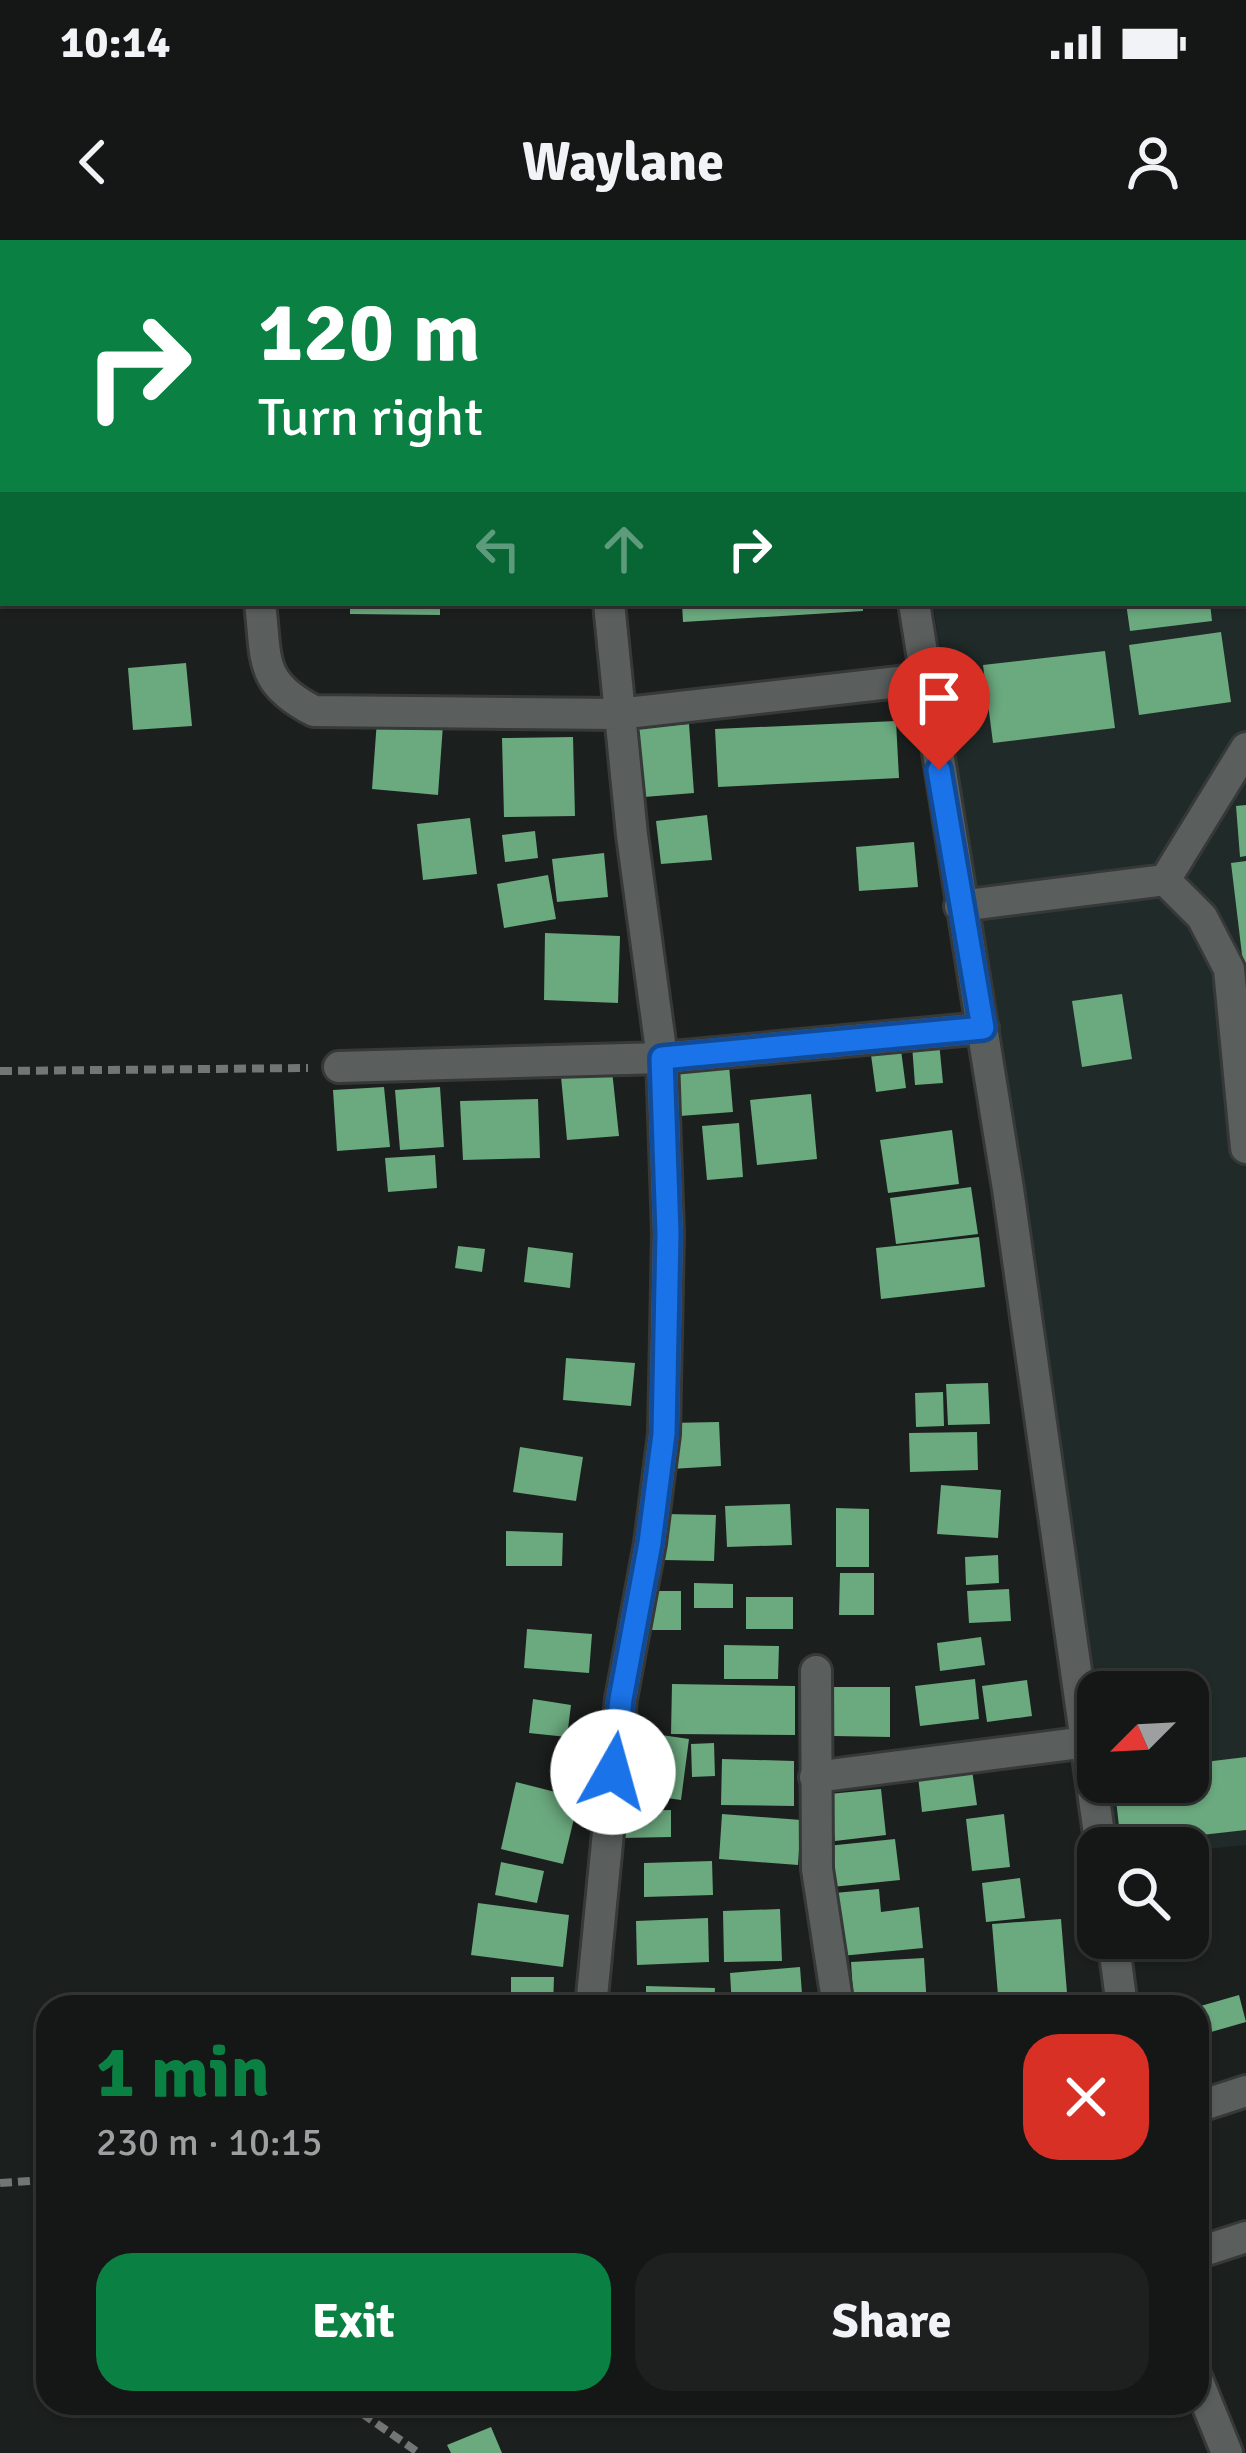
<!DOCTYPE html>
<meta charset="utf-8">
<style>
:root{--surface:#141716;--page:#1d201f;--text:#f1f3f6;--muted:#9d9fa1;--line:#333635;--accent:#0b8043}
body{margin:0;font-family:Signika,sans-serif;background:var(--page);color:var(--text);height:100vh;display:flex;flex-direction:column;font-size:45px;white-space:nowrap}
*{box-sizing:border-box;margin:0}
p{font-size:39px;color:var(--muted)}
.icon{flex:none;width:66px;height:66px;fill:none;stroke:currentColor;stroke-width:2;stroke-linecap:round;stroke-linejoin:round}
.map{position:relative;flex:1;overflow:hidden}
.panel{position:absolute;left:36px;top:1755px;width:1173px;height:420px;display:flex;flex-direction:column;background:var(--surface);border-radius:36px;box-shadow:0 3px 9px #0004,0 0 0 3px var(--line)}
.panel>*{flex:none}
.guide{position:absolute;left:0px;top:0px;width:1248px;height:366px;box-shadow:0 3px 9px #0004,0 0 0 3px var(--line);background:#0b8043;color:#fff;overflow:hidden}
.needle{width:78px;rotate:246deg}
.controls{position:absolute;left:1077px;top:1431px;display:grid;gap:24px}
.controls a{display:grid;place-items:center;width:132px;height:132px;border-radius:24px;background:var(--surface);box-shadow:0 3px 9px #0004,0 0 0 3px var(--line);font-size:60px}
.pin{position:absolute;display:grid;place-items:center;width:102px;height:102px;color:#fff;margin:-123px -51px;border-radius:50% 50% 50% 0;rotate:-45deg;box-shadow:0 0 12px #0007}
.pin .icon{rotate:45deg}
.me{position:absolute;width:132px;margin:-66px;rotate:7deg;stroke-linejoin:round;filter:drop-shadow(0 0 9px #0008)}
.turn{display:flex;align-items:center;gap:42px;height:252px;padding:0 60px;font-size:54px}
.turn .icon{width:156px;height:156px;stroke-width:2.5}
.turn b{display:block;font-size:84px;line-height:102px}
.lanes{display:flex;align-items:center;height:114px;padding:0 60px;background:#0003;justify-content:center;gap:60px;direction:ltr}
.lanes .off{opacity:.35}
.round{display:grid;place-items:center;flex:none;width:126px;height:126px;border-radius:36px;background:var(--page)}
.overview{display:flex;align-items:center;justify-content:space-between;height:204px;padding:0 60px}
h1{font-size:72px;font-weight:700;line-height:90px;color:var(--accent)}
.primary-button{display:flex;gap:24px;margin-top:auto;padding:24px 60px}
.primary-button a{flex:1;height:138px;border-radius:36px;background:var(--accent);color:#fff;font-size:48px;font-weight:700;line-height:138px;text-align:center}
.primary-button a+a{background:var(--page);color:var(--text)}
.status{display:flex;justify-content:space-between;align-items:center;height:84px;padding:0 60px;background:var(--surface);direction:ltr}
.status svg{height:33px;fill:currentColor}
header{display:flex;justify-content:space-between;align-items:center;height:156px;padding:0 60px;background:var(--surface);font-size:54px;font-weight:700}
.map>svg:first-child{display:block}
.built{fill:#1f2a29}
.building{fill:#6ba97e}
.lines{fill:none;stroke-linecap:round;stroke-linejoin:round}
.minor-casing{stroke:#363938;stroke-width:36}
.path{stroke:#727675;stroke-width:8;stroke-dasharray:12 6;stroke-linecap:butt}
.minor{stroke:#5a5f5e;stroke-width:30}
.route-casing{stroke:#114b97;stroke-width:30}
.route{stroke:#1a73e8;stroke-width:21}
</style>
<div class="status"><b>10:14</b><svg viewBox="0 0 49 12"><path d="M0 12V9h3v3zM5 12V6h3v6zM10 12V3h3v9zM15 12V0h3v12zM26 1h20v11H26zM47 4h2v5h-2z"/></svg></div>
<header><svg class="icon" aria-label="back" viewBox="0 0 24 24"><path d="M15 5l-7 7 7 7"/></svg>Waylane<svg class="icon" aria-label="person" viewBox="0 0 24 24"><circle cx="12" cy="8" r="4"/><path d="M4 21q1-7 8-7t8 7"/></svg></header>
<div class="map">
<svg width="1246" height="2213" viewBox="0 0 1246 2213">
<rect width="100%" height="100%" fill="#1b1f1e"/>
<!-- built -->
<path class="built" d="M1246,311V1605L1188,1611V1608H1113L1104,1542H1188V1452H1098V1503L933,363H1245Z"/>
<!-- building -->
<path class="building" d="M350,363H440V375L350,374Z
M682,363H863V371L683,382Z
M1126,363H1210L1212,381L1130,391Z
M1221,392L1231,462L1139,475L1129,405Z
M1105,411L1115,488L993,503L983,425Z
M186,423L192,486L133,490L128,428Z
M377,480L443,485L438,555L372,549Z
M896,481L899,538L718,547L715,489Z
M689,484L694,553L644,557L638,488Z
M573,497L575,576L504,577L502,498Z
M1246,565V616L1240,617L1236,566Z
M707,575L712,620L661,624L656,581Z
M470,578L477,634L423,640L417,584Z
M535,591L538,618L505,622L502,595Z
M914,602L918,647L859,651L856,607Z
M604,613L608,657L557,662L552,619Z
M1246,621V723H1243L1231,623Z
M548,635L556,679L504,688L497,644Z
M545,693L620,696L618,763L544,760Z
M1122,754L1132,819L1082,827L1072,761Z
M939,802L943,843L915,845L912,805Z
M901,810L906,848L876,852L871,815Z
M611,821L619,896L567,900L560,826Z
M729,825L733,872L680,876L676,830Z
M384,847L390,907L337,911L333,850Z
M440,847L444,907L400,910L395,850Z
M811,854L817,919L757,925L750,860Z
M538,859L540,918L463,920L460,861Z
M739,883L743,937L707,940L702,886Z
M952,890L959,944L888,953L880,900Z
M435,915L437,948L388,952L385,918Z
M971,947L978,994L896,1004L890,958Z
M979,997L985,1047L881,1059L876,1008Z
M458,1006L485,1009L482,1032L455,1028Z
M528,1007L573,1013L570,1048L524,1042Z
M566,1118L635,1123L631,1166L563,1160Z
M988,1143L990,1184L948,1185L946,1144Z
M943,1152L944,1186L916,1187L915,1153Z
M719,1182L721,1226L671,1229L668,1183Z
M977,1192L978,1230L910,1232L909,1193Z
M520,1207L583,1217L576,1261L513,1252Z
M941,1245L1001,1250L998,1298L937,1294Z
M790,1264L792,1305L727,1307L725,1266Z
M836,1268L869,1269V1327H836Z
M666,1274L716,1275L714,1321L664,1320Z
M506,1291L563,1293L562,1326H506Z
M998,1315L999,1343L966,1345L965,1317Z
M840,1333H874V1375H839Z
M694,1343L733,1344V1368H694Z
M1009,1349L1011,1381L969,1383L967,1351Z
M652,1351H681V1390H651Z
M746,1357H793V1389H746Z
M527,1389L592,1394L589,1433L524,1428Z
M981,1397L985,1425L940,1431L937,1403Z
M724,1405L779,1406L778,1439H724Z
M975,1439L979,1479L920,1486L915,1446Z
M1027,1440L1032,1476L987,1482L982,1446Z
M672,1444L795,1446V1495L671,1494Z
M834,1447H890V1497L834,1496Z
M533,1459L571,1465L567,1497L529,1493Z
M620,1489L689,1499L681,1560L612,1550Z
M714,1503L715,1536L692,1537L691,1504Z
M1246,1517V1590L1121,1604L1114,1542H1188V1524Z
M722,1519L794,1521V1566L721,1565Z
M972,1530L977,1565L922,1572L918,1536Z
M516,1542L579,1558L563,1624L501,1609Z
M881,1549L886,1595L835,1601L829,1554Z
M671,1570V1597L620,1598L619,1571Z
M722,1574L801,1580L798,1625L719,1619Z
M1004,1574L1010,1627L972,1631L966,1579Z
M895,1599L900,1640L832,1647L827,1606Z
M712,1621L713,1655L644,1657V1623Z
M501,1622L544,1631L537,1663L495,1655Z
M1020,1638L1025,1678L986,1682L982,1643Z
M879,1649L881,1672L919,1667L923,1708L841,1716L834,1653Z
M478,1663L569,1675L563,1727L471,1715Z
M780,1669L782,1721L724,1722L723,1671Z
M708,1678L709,1722L637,1725L636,1681Z
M1061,1679L1068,1765L999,1767L992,1684Z
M924,1718L927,1767H854L851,1722Z
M800,1727L803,1767H732L730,1733Z
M511,1737H554L553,1767H511Z
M646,1746L715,1748L714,1767H646Z
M1239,1755L1246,1782L1197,1796V1767Z
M491,2187L502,2213H451L447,2205Z"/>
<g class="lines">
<!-- minor casing -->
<g class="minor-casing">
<path id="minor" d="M220,0L221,3
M552,0L553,3
M854,0L855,3
M1205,0V3
M597,3L612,0
M1245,252L1246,253
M260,363C267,420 258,442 314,471L618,474L925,439
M914,363L1008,949L1101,1608
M1165,640L1246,508
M960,666L1165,640L1202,677L1229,729L1246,908
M339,827L662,818L983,788
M816,1431L817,1629L838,1767
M815,1537L1087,1502
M1113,1698L1122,1767
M591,1767L621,1459L650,1303L664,1194L668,993L662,818L632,595L609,363
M1197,1867L1246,1851
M1197,2013L1246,1997
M1197,2139L1227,2213"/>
</g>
<!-- path -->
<path class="path" d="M0,831L308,828
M0,1943L30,1941L48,1953
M347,2163L419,2213"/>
<!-- minor -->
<use href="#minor" class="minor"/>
</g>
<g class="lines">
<!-- route casing -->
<g class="route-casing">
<path id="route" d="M613,1532L621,1459L650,1303L664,1194L668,993L662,818L983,788L939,530"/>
</g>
<!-- route -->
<use href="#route" class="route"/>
</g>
</svg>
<div class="controls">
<a><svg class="needle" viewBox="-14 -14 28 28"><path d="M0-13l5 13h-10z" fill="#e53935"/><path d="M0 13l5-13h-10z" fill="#9d9fa1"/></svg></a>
<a><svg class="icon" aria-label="search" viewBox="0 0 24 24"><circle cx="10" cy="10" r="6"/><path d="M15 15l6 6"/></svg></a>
</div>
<div class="pin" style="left:939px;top:530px;background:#d93025"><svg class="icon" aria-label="arrive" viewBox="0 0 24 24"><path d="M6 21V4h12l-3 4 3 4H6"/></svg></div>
<svg class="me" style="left:613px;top:1532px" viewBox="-20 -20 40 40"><circle r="19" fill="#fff"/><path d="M0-13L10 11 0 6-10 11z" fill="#1a73e8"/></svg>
<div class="guide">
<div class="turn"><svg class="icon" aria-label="right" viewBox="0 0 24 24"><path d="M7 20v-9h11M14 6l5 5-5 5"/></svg><div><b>120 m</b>Turn right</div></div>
<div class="lanes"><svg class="icon off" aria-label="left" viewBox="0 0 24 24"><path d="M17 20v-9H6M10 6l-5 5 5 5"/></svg><svg class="icon off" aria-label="ahead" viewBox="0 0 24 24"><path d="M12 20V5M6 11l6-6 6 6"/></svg><svg class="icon" aria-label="right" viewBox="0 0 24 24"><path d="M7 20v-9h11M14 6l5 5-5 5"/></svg></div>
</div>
<section class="panel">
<div class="overview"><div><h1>1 min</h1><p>230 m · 10:15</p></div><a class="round" style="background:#d93025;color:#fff"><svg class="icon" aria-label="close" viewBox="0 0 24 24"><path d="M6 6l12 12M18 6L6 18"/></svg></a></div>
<div class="primary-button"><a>Exit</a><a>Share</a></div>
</section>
</div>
